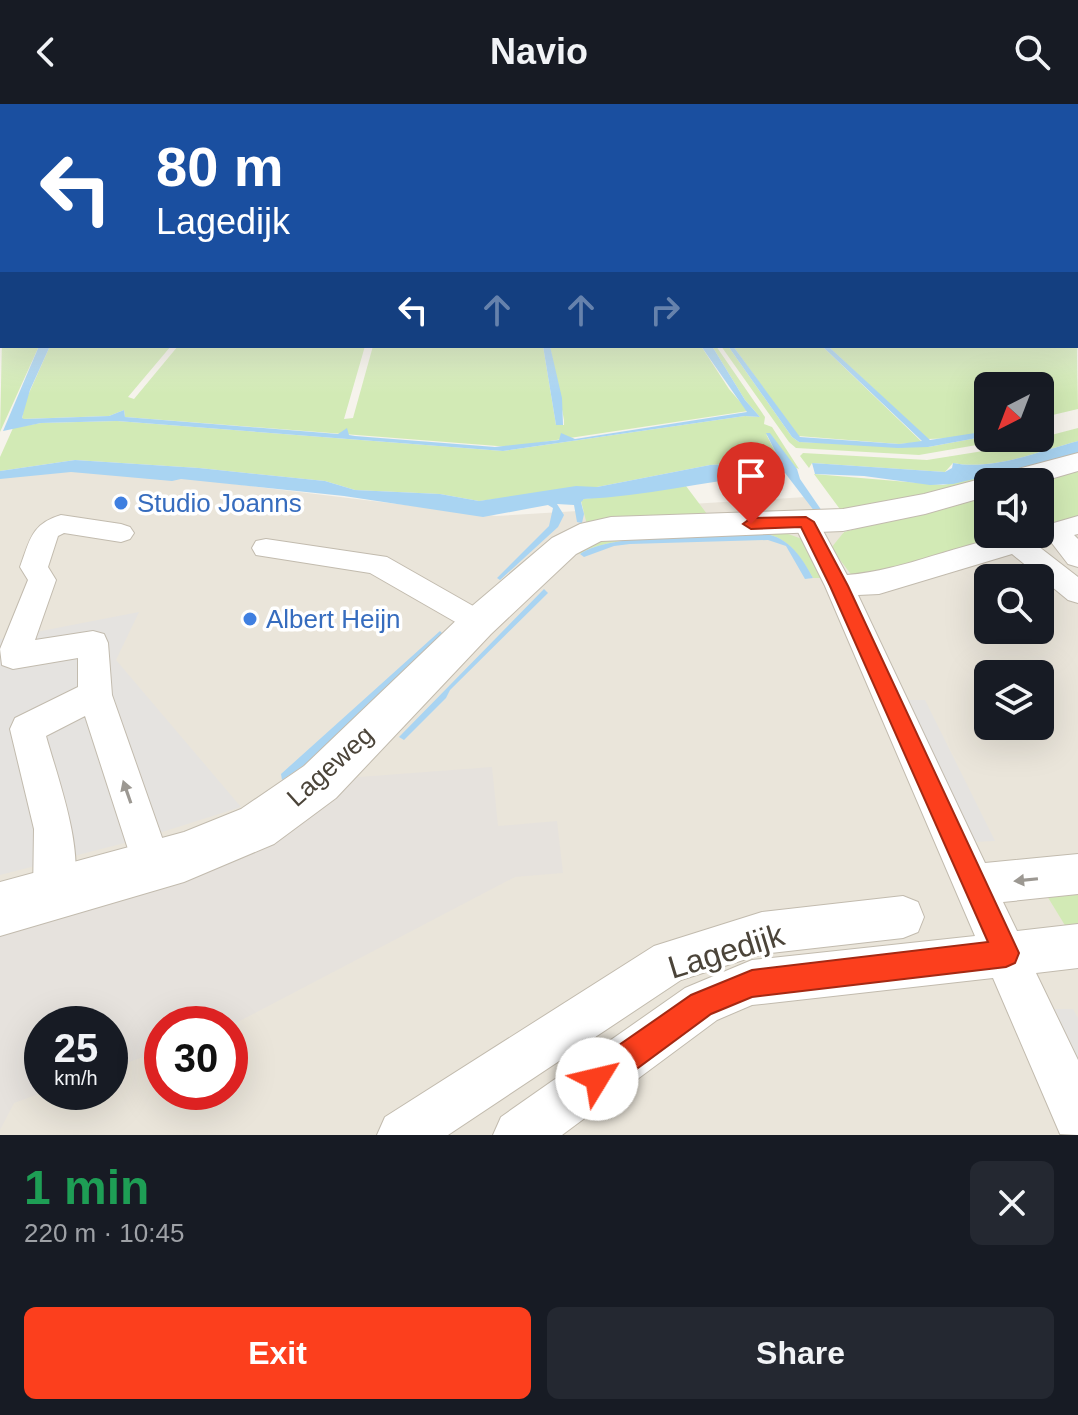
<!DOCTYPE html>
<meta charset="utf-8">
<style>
:root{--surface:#171b24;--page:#242831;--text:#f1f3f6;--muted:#9ea1a6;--accent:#fc3f1d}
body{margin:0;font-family:Arial,sans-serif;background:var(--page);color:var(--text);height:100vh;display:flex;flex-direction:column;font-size:30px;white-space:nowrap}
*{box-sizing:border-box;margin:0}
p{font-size:26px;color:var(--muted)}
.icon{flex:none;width:44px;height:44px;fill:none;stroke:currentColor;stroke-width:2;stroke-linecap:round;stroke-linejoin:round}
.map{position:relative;height:1031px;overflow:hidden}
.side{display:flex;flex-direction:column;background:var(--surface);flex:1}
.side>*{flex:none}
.banner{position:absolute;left:0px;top:0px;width:1078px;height:244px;box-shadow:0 8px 32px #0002;background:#1a4fa0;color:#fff;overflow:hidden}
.needle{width:52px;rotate:222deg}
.fabs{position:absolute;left:974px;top:268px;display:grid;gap:16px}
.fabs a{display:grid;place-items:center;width:80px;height:80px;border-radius:12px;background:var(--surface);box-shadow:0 8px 32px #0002;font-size:40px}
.speed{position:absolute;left:24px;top:902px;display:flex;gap:16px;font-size:40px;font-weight:700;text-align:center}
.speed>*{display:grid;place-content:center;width:104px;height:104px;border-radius:50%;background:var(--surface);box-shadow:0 8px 32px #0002;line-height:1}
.speed small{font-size:20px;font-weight:400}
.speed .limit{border:12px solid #d22;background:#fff;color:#111}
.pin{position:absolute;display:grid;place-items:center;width:68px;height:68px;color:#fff;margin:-82px -34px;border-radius:50% 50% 50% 0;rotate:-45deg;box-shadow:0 0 8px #0007}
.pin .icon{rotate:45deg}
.me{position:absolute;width:88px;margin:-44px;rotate:54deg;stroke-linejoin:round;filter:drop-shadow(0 0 6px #0008)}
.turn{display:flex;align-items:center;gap:28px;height:168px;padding:0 24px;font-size:36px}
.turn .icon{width:104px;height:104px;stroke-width:2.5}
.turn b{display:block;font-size:56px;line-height:68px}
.lanes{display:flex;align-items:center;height:76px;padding:0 24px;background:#0003;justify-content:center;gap:40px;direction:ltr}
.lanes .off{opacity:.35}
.round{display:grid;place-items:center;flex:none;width:84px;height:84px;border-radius:12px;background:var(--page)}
.overview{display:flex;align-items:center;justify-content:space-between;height:136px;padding:0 24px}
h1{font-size:48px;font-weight:600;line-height:60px;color:#1e9e55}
.button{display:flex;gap:16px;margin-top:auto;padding:16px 24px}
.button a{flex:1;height:92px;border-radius:12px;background:var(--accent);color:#fff;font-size:32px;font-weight:600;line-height:92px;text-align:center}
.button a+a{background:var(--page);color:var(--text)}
header{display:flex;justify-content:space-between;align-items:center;height:104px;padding:0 24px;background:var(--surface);font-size:36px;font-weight:600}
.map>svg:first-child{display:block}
.residential{fill:#eae5da;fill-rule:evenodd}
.industrial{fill:#e6e2dd}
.green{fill:#d2eab5}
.parking{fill:#e5e3e0}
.water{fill:#a9d4f2}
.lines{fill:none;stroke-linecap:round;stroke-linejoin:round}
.minor-casing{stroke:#c2bbae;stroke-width:2}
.tertiary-casing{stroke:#c2bbae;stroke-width:2}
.minor{fill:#fff;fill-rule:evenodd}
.tertiary{fill:#fff;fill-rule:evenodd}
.oneway{fill:#9c9892}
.route{fill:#fc3f1d;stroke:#a42913;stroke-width:2}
.shop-dot{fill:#3f7fe0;stroke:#fff;stroke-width:3}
.labels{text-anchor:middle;stroke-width:7;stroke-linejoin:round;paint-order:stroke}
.shop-label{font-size:26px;fill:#366cbe;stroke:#fff;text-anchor:start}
.street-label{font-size:26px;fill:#4b4439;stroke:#fff}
.near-street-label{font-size:32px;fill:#4b4439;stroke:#fff}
</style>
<header><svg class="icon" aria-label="back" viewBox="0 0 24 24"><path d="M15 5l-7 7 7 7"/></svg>Navio<svg class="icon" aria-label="search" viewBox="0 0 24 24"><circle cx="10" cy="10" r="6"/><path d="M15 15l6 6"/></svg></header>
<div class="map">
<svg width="1078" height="1031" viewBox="0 0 1078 1031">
<rect width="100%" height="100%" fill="#f6f3ec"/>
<!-- residential -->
<path class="residential" d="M79,361L496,412L806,393L854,439L988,430H1040L1078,372V1031H0V372ZM988,474H1040V526H988ZM988,570H1040V622H988ZM42,920H110V988H42ZM162,920H230V988H162Z"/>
<!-- industrial -->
<path class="industrial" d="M492,663L498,722L557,717L563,769L515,773L230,922L162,920V946L110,965V920H42L44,988L14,999L0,1026V826L346,674Z"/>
<!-- green -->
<path class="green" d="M1076,193L1078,305L1040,314V282H988V327L957,334L927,335L828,242H1076Z
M2,235V242H39L0,328Z
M50,242H171L128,293L134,295L178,242H365L344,315L353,314L373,242H543L556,321H564V316L550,242H701L729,285L748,307L510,343L125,313L124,306L109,312L22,315L25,298Z
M712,242H716L765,313L764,320L772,323L799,365L794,363L766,330L780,357L710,361L597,383L479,397L440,390L355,386L325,377L199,364L75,356L0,367V353L13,324L41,319L117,317L503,347L745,312L760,313L745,296Z
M721,242H728L792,333L799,338L928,343L988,332L1017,334L919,351L796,344L789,338Z
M733,242H822L922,338L899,340L798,332Z
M1078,324V337C1040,347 992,367 953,359L945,368L812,359L809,364L800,352L803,349L927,356L1002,344Z
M1038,360L928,392L842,408L814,370L943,381Z
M1078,367V416L1040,427V378H1034Z
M686,382L710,414L587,421L581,397L584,395Z
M988,390V430H1027L856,477L831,444L844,428Z
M780,427L802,435L824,474H813C802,455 789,433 765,430C723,432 611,428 580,450L577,447L599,434Z
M1078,783V822L1066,823L1044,787Z"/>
<!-- parking -->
<path class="parking" d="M139,508L116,556L241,703L140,735L0,771V535Z
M902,596H925L995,737L969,738Z
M1048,905H1073L1078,914V969Z"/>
<!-- water -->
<path class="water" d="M39,242H50L30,286L22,314L24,315L109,312L124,306L125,313L338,330L347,324L349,331L355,332L495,343L559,336L561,329L575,335L747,308L701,242H712L745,296L760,313L745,312L503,347L117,317L41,319L3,327Z
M543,242H550L562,294L563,321H556Z
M728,242H733L800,333L899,340L922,337L822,242H828L930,336L988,327V332L928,343L898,344L799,338L792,333Z
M766,329H770L797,365L800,375L822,407L815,408L785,369C717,374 652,392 584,395L581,398L584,410L582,419L577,418L574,401L557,400L564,411L558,423L500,476L497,474L549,422L553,404L548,401L483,413L344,392L181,375L172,377L71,368L0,375V367L75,356L199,364L325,377L355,386L440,390L479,397L576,382L597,383L710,361L780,357Z
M1078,337V350L953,380L930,381L864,372L815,370L812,359L945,368L952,364L953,359C992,367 1040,347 1078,337Z
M765,430C789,433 803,455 813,474L805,475L786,442L768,436L630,440L614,442L584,453L580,450C611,428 723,432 765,430Z
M544,485L548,489L450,586L446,594L404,636L399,633Z
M440,527L444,531L315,654L282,676L281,670Z"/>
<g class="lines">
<!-- minor casing -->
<g class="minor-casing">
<path id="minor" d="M0,152H2V162H0Z
M806,409L815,412L847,471C913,466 974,430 1040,430V423L1078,412V430L1074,431L1078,435V463L1068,460L1051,438L1038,442L1078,473V499L1068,496L1012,450L879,490L858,491L985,759L1078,750V790L1003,798L1017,827L1078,820V864L1036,869L1078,956V1031L1060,1030L993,874L752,901L717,916L562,1031H493L501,1013L685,884L752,856L975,832L825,482L793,418L797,412Z
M61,411L121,420L130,423L134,429L130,435L121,438L64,429L58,432L48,463L56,476L35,536L93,527L104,530L108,539L112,591L172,762L166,776L152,782L138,776L85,612L46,632C60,682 89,756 69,806L54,812L39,806L33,791L34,725L10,625L15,614L78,583V554L13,565L2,561L0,545L28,476L20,463C30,436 31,420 61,411Z
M266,435L387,453L489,511L493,519L489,527L478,531L370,469L256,451L252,444L256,437Z
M903,792L918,798L924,813L918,828L903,834L762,850L681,876L448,1031H377L385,1013L654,842L762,808Z"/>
</g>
<!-- tertiary casing -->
<g class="tertiary-casing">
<path id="tertiary" d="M2,215V232L0,233V216Z
M1078,349V367L1040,378H988V392L925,410L843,427L601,437L576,450L491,530L336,694L274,740L184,778L0,832V778L184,728L241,705L304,662L465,508L552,434L580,420L611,413L843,405L924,390Z"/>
</g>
<!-- minor -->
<use href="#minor" class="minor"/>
<!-- tertiary -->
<use href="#tertiary" class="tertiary"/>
</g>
<!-- one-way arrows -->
<defs><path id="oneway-solid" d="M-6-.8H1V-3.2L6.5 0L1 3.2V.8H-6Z" transform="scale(2)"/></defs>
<g class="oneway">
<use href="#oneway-solid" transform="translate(127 688) rotate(-109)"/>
<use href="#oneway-solid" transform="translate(1026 776) rotate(174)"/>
</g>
<!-- sky -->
<linearGradient id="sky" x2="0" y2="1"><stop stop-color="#8fc1ec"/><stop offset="0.5" stop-color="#fbfaf6"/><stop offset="1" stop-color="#fbfaf6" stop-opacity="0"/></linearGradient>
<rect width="1078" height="290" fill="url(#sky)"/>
<!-- route -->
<path class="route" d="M806,413L814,418L848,482L1019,849L1015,859L1006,863L752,893L711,910L608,986L597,990L586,986L582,975L586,964L691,891L752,866L988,838L830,482L801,423L751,425L743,420L751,414Z"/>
<!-- markers -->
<g class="shop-dot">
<circle cx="121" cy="399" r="8"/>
<circle cx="250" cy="515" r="8"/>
</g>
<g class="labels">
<!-- shop labels -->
<g class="shop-label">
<text x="137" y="408">Studio Joanns</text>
<text x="266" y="524">Albert Heijn</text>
</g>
<!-- street labels -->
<g class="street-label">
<text transform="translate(330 662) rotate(-42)" y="9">Lageweg</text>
</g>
<!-- near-street labels -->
<g class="near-street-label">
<text transform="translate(726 847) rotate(-17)" y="11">Lagedijk</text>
</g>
</g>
</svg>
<div class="fabs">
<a><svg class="needle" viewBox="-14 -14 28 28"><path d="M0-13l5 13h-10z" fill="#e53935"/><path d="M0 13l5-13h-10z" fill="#9ea1a6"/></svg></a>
<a><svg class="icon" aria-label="sound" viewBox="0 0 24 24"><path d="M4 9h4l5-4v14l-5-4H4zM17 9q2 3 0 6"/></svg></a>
<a><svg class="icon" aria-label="search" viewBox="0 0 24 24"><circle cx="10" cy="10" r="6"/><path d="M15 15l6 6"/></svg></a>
<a><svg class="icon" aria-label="layers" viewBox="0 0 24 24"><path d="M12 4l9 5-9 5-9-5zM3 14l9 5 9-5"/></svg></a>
</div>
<div class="speed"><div>25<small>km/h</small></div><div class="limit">30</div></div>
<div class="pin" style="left:751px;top:420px;background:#d93025"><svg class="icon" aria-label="arrive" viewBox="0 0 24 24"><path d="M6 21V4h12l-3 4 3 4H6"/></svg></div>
<svg class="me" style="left:597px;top:975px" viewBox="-20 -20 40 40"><circle r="19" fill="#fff"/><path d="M0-13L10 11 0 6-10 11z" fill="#fc3f1d"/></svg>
<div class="banner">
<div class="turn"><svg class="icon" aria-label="left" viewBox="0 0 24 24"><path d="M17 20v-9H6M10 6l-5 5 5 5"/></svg><div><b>80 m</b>Lagedijk</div></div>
<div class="lanes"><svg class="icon" aria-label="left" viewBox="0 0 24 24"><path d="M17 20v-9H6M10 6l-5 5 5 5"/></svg><svg class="icon off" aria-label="ahead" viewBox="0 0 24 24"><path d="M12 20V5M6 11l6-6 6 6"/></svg><svg class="icon off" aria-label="ahead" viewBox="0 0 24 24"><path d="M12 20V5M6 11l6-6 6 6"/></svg><svg class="icon off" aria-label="right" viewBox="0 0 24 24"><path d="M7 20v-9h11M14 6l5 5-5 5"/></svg></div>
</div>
</div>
<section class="side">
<div class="overview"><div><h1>1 min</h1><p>220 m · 10:45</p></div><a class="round"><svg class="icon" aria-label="close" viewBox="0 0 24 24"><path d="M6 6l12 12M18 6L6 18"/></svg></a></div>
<div class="button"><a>Exit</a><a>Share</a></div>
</section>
